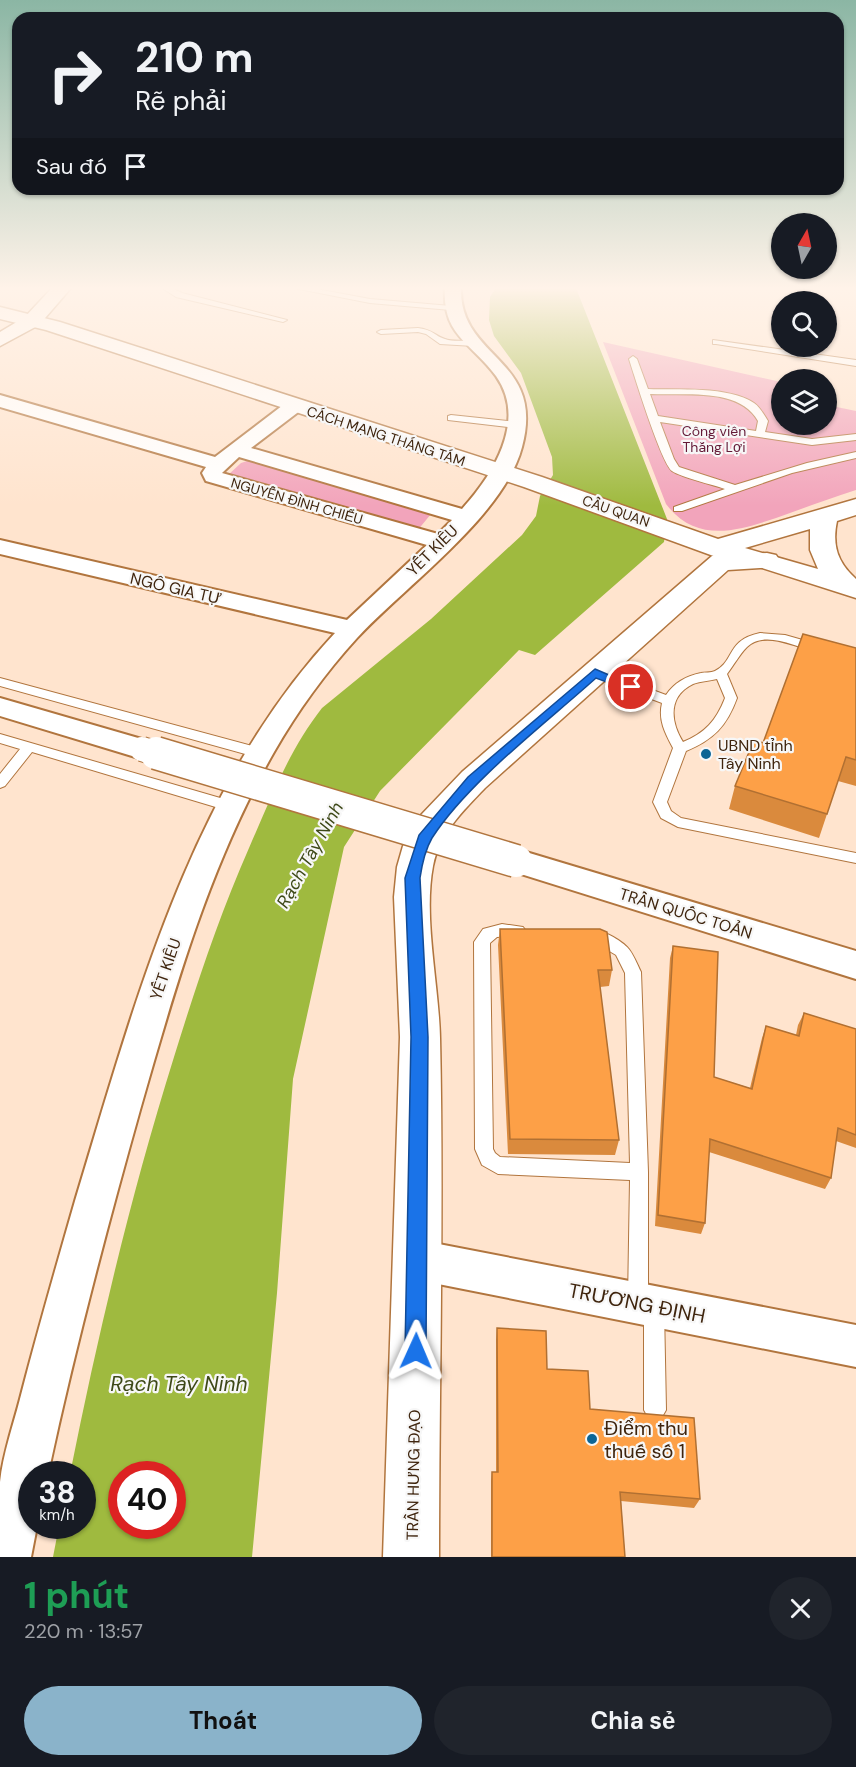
<!DOCTYPE html>
<html lang="vi">
<meta charset="utf-8">
<style>
:root{--surface:#171b24;--page:#20242c;--text:#f1f3f6;--muted:#9ea1a6;--accent:#8ab3ca}
body{margin:0;font-family:"DM Sans",sans-serif;background:var(--page);color:var(--text);height:100vh;display:flex;flex-direction:column;font-size:22px;white-space:nowrap}
*{box-sizing:border-box;margin:0}
p{font-size:20px;color:var(--muted)}
.icon{flex:none;width:33px;height:33px;fill:none;stroke:currentColor;stroke-width:2;stroke-linecap:round;stroke-linejoin:round}
.map{position:relative;height:1557px;overflow:hidden}
.side{display:flex;flex-direction:column;background:var(--surface);flex:1}
.side>*{flex:none}
.hud{position:absolute;left:12px;top:12px;width:832px;height:183px;border-radius:18px;box-shadow:0 2px 4px #0004;background:#171b24;color:var(--text);overflow:hidden}
.needle{width:39px;rotate:9deg}
.fabs{position:absolute;left:771px;top:213px;display:grid;gap:12px}
.fabs a{display:grid;place-items:center;width:66px;height:66px;border-radius:50%;background:var(--surface);box-shadow:0 2px 4px #0004;font-size:30px}
.speed{position:absolute;left:18px;top:1461px;display:flex;gap:12px;font-size:30px;font-weight:700;text-align:center}
.speed>*{display:grid;place-content:center;width:78px;height:78px;border-radius:50%;background:var(--surface);box-shadow:0 2px 4px #0004;line-height:1}
.speed small{font-size:15px;font-weight:400}
.speed .limit{border:9px solid #d22;background:#fff;color:#111}
.pin{position:absolute;display:grid;place-items:center;width:51px;height:51px;color:#fff;margin:-26px;border:3px solid #fff;border-radius:50%;box-shadow:0 2px 6px #0007}
.me{position:absolute;width:66px;margin:-33px;rotate:1deg;stroke-linejoin:round;filter:drop-shadow(0 0 4px #0008)}
.turn{display:flex;align-items:center;gap:21px;height:126px;padding:0 24px;font-size:27px}
.turn .icon{width:78px;height:78px;stroke-width:2.5}
.turn b{display:block;font-size:42px;line-height:51px}
.then{display:flex;align-items:center;height:57px;padding:0 24px;background:#0003;gap:12px;font-size:22px}
.round{display:grid;place-items:center;flex:none;width:63px;height:63px;border-radius:32px;background:var(--page)}
.head{display:flex;align-items:center;justify-content:space-between;height:102px;padding:0 24px}
h1{font-size:36px;font-weight:700;line-height:45px;color:#1e9e55}
.button{display:flex;gap:12px;margin-top:auto;padding:12px 24px}
.button a{flex:1;height:69px;border-radius:36px;background:var(--accent);color:#111;font-size:24px;font-weight:700;line-height:69px;text-align:center}
.button a+a{background:var(--page);color:var(--text)}
.map>svg:first-child{display:block}
.green{fill:#f2a4bb}
.water{fill:#9fba3f;fill-rule:evenodd}
.lines{fill:none;stroke-linecap:round;stroke-linejoin:round}
.lane-casing{stroke:#b1753e;stroke-width:2}
.street-casing{stroke:#b1753e;stroke-width:4}
.secondary-casing{stroke:#b1753e;stroke-width:3}
.primary-casing{stroke:#b1753e;stroke-width:3}
.lane{fill:#fff;fill-rule:evenodd}
.street{fill:#fff;fill-rule:evenodd}
.secondary{fill:#fff;fill-rule:evenodd}
.primary{fill:#fff;fill-rule:evenodd}
.street-bridge-far1-casing{stroke:#b1753e;stroke-width:26;stroke-linecap:butt}
.street-bridge-casing{stroke:#b1753e;stroke-width:35;stroke-linecap:butt}
.street-bridge-far1{stroke:#fff;stroke-width:24}
.street-bridge{stroke:#fff;stroke-width:32}
.wall{fill:#da8a3d}
.building{fill:#fda047;stroke:#b17032;stroke-width:1.5}
.route{fill:#1a73e8;stroke:#114b97;stroke-width:1.5}
.poi-dot{fill:#0c6595;stroke:#f7f7f7;stroke-width:2}
.labels{text-anchor:middle;stroke-width:4.5;stroke-linejoin:round;paint-order:stroke}
.far-park-label{font-size:14px;fill:#641a37;stroke:#f7f7f7}
.far-street-label{font-size:14px;fill:#3f250e;stroke:#f7f7f7}
.street-label{font-size:16px;fill:#3f250e;stroke:#f7f7f7}
.poi-label{font-size:16px;fill:#3f250e;stroke:#f7f7f7;text-anchor:start}
.water-label{font-size:18px;font-style:italic;fill:#3e4918;stroke:#f7f7f7}
.near-street-label{font-size:20px;fill:#3f250e;stroke:#f7f7f7}
.near-poi-label{font-size:20px;fill:#3f250e;stroke:#f7f7f7;text-anchor:start}
.near-water-label{font-size:21px;font-style:italic;fill:#3e4918;stroke:#f7f7f7}
</style>
<div class="map">
<svg width="856" height="1557" viewBox="0 0 856 1557">
<rect width="100%" height="100%" fill="#ffe4ce"/>
<!-- green -->
<path class="green" d="M603,342L781,382L782,424H826L827,405L856,411V490C834,497 812,505 790,513C747,528 699,548 666,504Z
M250,460L431,514L417,531L227,476L241,463Z"/>
<!-- water -->
<path class="water" d="M496,288H576L667,519L664,542L535,655L519,650L380,791L344,847L293,1079L277,1293L252,1557H53L59,1526H82V1474H70C98,1334 131,1194 174,1057C196,986 219,916 249,848C270,800 289,750 322,708L431,619L522,535L536,516L540,496L553,475L552,457L521,373L494,336L489,320L490,297ZM122,1474H172V1526H122Z"/>
<g class="lines">
<!-- lane casing -->
<g class="lane-casing">
<path id="lane" d="M162,288H172L182,293L287,320L283,322L176,297Z
M294,288H311L370,299L451,306L455,308L451,310L370,303Z
M418,328C434,330 433,335 445,339C455,343 469,338 478,344L474,346L440,344L426,334L418,332L381,334L377,332L381,330Z
M713,340L856,360V366L716,344H713Z
M633,356L637,359L648,389C677,390 729,386 754,403C760,407 764,415 768,421L765,432L812,439L856,434V440L812,445L660,422L674,459L679,467L735,485L807,463L856,452V458L792,473L682,511H674V507L725,489C714,485 680,477 672,471C661,462 635,378 629,359ZM650,394C684,396 739,387 758,421L756,431L658,416Z
M451,415L517,422L522,425L517,428L448,420V416Z
M760,633L785,635L820,645L822,648L816,652C796,647 765,630 747,647C739,655 734,665 727,674L737,698C727,726 713,740 686,751L667,802L671,811L681,818L856,853V863L678,827L661,818L653,802L673,748C665,733 658,720 662,703L591,676L589,673L595,669L599,670L666,695C674,683 686,676 701,673C705,672 711,673 715,671C735,661 726,640 760,633ZM717,679L725,698C716,721 705,733 683,742C670,721 668,696 693,684C701,681 709,681 717,679Z
M0,678L260,748L267,753L260,758L0,686Z
M0,734L234,802L236,806L229,811L32,752L5,786L0,788V774L20,749L0,743Z
M502,924L523,927L526,931L523,935L497,937L490,943L493,1149L495,1153L500,1157L630,1163L625,973L616,955L589,939L586,935L589,931C598,927 619,939 627,947C633,953 637,964 641,972L648,1172V1302L654,1299L661,1302L664,1309L666,1410L662,1417L655,1421L648,1417L644,1410V1308L638,1311L631,1308L628,1301L630,1180L498,1174L482,1165L475,1149L474,942L483,929Z"/>
</g>
<!-- street casing -->
<g class="street-casing">
<path id="street" d="M445,288H461C459,359 546,358 522,447C504,516 405,586 357,638C325,673 297,712 274,752C210,864 175,987 140,1110C106,1231 74,1352 48,1474H32V1526H37L31,1557H0C0,1532 0,1506 0,1482C3,1454 13,1426 20,1399C37,1333 56,1267 75,1201C135,1003 190,788 335,633L0,554V540L347,620L427,545L206,481L202,473L206,467L0,407V395L215,457L287,402L294,400L304,406L301,410L251,448L462,509C492,476 528,421 496,376C472,343 442,336 445,288ZM239,457L452,520L438,534L222,473Z
M0,698L152,742L156,749L152,756L142,759L0,716Z
M516,849L856,951V979L505,869L501,861L505,853Z
M418,1240L856,1325V1367L418,1280L404,1274L398,1260L404,1246Z"/>
</g>
<!-- secondary casing -->
<g class="secondary-casing">
<path id="secondary" d="M52,288H71L39,325L0,346V332L25,317Z
M767,553L776,555L780,561L776,567L728,570L485,788C463,811 439,834 433,866C423,918 439,985 440,1038C444,1211 439,1384 439,1557H383L400,1037L394,897L397,867L403,846L421,815L462,772L712,556Z"/>
</g>
<!-- primary casing -->
<g class="primary-casing">
<path id="primary" d="M0,307L60,322L542,477L718,539L856,499V515L837,521C832,545 837,562 856,579V598L753,565L719,558L524,487L46,330L0,319ZM810,529V550L818,569L745,548Z"/>
</g>
<!-- lane -->
<use href="#lane" class="lane"/>
<!-- street -->
<use href="#street" class="street"/>
<!-- secondary -->
<use href="#secondary" class="secondary"/>
<!-- primary -->
<use href="#primary" class="primary"/>
<!-- street-bridge-far1 casing -->
<g class="street-bridge-far1-casing">
<path id="street-bridge-far1" d="M142,749L161,755"/>
</g>
<!-- street-bridge casing -->
<g class="street-bridge-casing">
<path id="street-bridge" d="M156,753L516,861"/>
</g>
<!-- street-bridge-far1 -->
<use href="#street-bridge-far1" class="street-bridge-far1"/>
<!-- street-bridge -->
<use href="#street-bridge" class="street-bridge"/>
</g>
<!-- wall -->
<path class="wall" d="M856,648V786L838,781L819,838L729,809L735,786L763,743Z
M500,929L612,970L609,986L600,987L619,1140L615,1155L508,1154L498,945Z
M673,946L714,1077L750,1088L762,1038L766,1026L796,1035L798,1025L804,1013L856,1029V1148L836,1141L831,1178L825,1189L709,1152L705,1223L701,1234L655,1226L670,958Z
M497,1328L547,1369L590,1409L700,1499L694,1508L621,1501L625,1557H491V1481L492,1472H496V1340Z"/>
<!-- building -->
<path class="building" d="M803,634L856,648V760L846,757L827,814L735,786L754,740L763,743Z
M500,929H600L607,932L612,970H598L619,1140L510,1139Z
M673,946L718,952L714,1077L752,1089L766,1026L799,1036L804,1013L856,1029V1135L838,1128L831,1178L710,1139L705,1223L658,1215Z
M497,1328L546,1331L547,1369L588,1371L590,1409L694,1418L700,1499L620,1492L625,1557H492V1472H498Z"/>
<!-- sky -->
<linearGradient id="sky" x2="0" y2="1"><stop stop-color="#8bb6a4"/><stop offset="0.57" stop-color="#fff3e9"/><stop offset="1" stop-color="#fff3e9" stop-opacity="0"/></linearGradient>
<rect width="856" height="506" fill="url(#sky)"/>
<!-- route -->
<path class="route" d="M595,669L637,687L631,691L596,678C546,723 468,782 432,838C425,850 422,864 420,878L428,1037L426,1351L423,1358L416,1361L408,1358L405,1351L411,1037L405,878L419,835L468,777Z"/>
<!-- markers -->
<g class="poi-dot">
<circle cx="706" cy="754" r="6"/>
<circle cx="592" cy="1439" r="6"/>
</g>
<g class="labels">
<!-- far-park labels -->
<g class="far-park-label">
<text x="714" y="436">Công viên<tspan x="714" dy="16">Thắng Lợi</tspan></text>
</g>
<!-- far-street labels -->
<g class="far-street-label">
<text transform="translate(386 436) rotate(18)" y="5">CÁCH MẠNG THÁNG TÁM</text>
<text transform="translate(297 501) rotate(16)" y="5">NGUYỄN ĐÌNH CHIỂU</text>
<text transform="translate(616 511) rotate(19)" y="5">CẦU QUAN</text>
</g>
<!-- street labels -->
<g class="street-label">
<text transform="translate(432 550) rotate(-45)" y="6">YẾT KIÊU</text>
<text transform="translate(176 588) rotate(13)" y="6">NGÔ GIA TỰ</text>
<text transform="translate(686 913) rotate(17)" y="6">TRẦN QUỐC TOẢN</text>
<text transform="translate(165 969) rotate(-71)" y="6">YẾT KIÊU</text>
<text transform="translate(413 1475) rotate(-89)" y="6">TRẦN HƯNG ĐẠO</text>
</g>
<!-- poi labels -->
<g class="poi-label">
<text x="718" y="751">UBND tỉnh<tspan x="718" dy="18">Tây Ninh</tspan></text>
</g>
<!-- water labels -->
<g class="water-label">
<text transform="translate(310 855) rotate(-61)" y="6">Rạch Tây Ninh</text>
</g>
<!-- near-street labels -->
<g class="near-street-label">
<text transform="translate(637 1303) rotate(11)" y="7">TRƯƠNG ĐỊNH</text>
</g>
<!-- near-poi labels -->
<g class="near-poi-label">
<text x="604" y="1435">Điểm thu<tspan x="604" dy="23">thuế số 1</tspan></text>
</g>
<!-- near-water labels -->
<g class="near-water-label">
<text x="179" y="1391">Rạch Tây Ninh</text>
</g>
</g>
</svg>
<div class="fabs">
<a><svg class="needle" viewBox="-14 -14 28 28"><path d="M0-13l5 13h-10z" fill="#e53935"/><path d="M0 13l5-13h-10z" fill="#9ea1a6"/></svg></a>
<a><svg class="icon" aria-label="search" viewBox="0 0 24 24"><circle cx="10" cy="10" r="6"/><path d="M15 15l6 6"/></svg></a>
<a><svg class="icon" aria-label="layers" viewBox="0 0 24 24"><path d="M12 4l9 5-9 5-9-5zM3 14l9 5 9-5"/></svg></a>
</div>
<div class="speed"><div>38<small>km/h</small></div><div class="limit">40</div></div>
<div class="pin" style="left:631px;top:687px;background:#d93025"><svg class="icon" aria-label="arrive" viewBox="0 0 24 24"><path d="M6 21V4h12l-3 4 3 4H6"/></svg></div>
<svg class="me" style="left:416px;top:1351px" viewBox="-20 -20 40 40"><path d="M0-17L14 15 0 8-14 15z" fill="#1a73e8" stroke="#fff" stroke-width="4"/></svg>
<div class="hud">
<div class="turn"><svg class="icon" aria-label="right" viewBox="0 0 24 24"><path d="M7 20v-9h11M14 6l5 5-5 5"/></svg><div><b>210 m</b>Rẽ phải</div></div>
<div class="then">Sau đó<svg class="icon" aria-label="arrive" viewBox="0 0 24 24"><path d="M6 21V4h12l-3 4 3 4H6"/></svg></div>
</div>
</div>
<section class="side">
<div class="head"><div><h1>1 phút</h1><p>220 m · 13:57</p></div><a class="round"><svg class="icon" aria-label="close" viewBox="0 0 24 24"><path d="M6 6l12 12M18 6L6 18"/></svg></a></div>
<div class="button"><a>Thoát</a><a>Chia sẻ</a></div>
</section>
